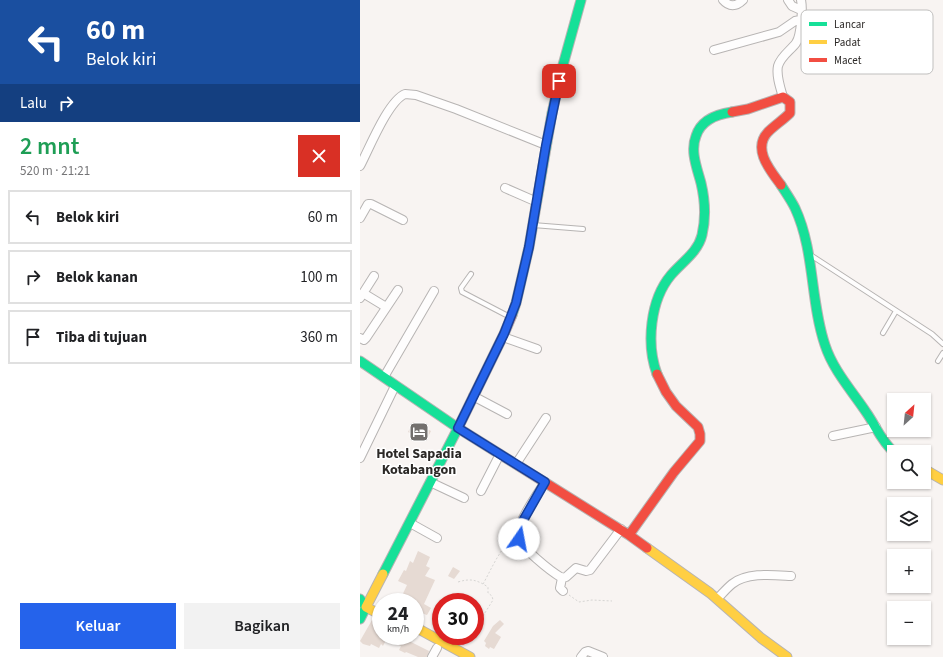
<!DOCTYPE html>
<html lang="id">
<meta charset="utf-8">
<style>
:root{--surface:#fff;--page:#f2f2f2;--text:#202124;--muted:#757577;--line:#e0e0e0;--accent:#2563eb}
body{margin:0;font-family:"Source Sans 3",sans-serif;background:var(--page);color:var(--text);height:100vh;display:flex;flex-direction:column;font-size:15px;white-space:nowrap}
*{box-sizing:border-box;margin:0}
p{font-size:13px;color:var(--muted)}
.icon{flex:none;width:22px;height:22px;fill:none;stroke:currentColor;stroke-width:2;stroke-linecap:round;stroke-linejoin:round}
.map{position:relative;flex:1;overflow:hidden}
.panel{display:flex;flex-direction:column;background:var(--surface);width:360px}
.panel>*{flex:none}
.guide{background:#1a4fa0;color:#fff;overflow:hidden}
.needle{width:26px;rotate:27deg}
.tools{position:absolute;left:527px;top:393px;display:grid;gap:8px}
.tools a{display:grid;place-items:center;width:44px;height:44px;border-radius:0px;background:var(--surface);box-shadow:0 1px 3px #0004;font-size:20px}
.speed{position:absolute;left:12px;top:593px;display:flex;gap:8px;font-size:20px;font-weight:700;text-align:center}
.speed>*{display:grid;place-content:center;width:52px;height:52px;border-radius:50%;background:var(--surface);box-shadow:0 1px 3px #0004;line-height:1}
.speed small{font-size:10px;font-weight:400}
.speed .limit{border:6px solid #d22;background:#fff;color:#111}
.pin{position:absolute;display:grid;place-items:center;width:34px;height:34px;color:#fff;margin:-17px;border-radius:8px;box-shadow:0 2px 6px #0006}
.me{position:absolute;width:44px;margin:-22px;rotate:12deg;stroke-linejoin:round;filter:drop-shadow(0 0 3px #0008)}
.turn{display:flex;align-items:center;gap:14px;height:84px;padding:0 20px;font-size:18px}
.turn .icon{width:52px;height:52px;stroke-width:2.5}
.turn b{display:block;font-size:28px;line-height:34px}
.then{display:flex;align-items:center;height:38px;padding:0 20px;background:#0003;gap:8px;font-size:15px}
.round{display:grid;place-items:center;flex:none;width:42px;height:42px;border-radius:0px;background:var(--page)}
.head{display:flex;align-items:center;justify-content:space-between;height:68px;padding:0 20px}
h1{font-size:24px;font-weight:600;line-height:30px;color:#1e9e55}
.cta{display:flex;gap:8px;margin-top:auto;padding:8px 20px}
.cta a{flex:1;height:46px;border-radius:0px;background:var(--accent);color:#fff;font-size:16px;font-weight:600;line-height:46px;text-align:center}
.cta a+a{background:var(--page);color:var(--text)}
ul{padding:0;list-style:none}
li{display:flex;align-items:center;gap:12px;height:54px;margin:0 8px 6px;padding:0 12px;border:2px solid var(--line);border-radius:0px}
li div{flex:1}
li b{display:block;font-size:15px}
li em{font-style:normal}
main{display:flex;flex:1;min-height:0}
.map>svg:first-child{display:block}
.building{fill:#e6dad3}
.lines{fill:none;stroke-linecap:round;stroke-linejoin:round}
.lane-casing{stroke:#b7b4b3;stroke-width:6}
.street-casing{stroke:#b7b4b3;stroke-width:10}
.fast-casing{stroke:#b7b4b3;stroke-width:11}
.slow-casing{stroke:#b7b4b3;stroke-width:11}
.jam-casing{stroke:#b7b4b3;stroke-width:11}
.path{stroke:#d6d5d3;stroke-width:1;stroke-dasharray:2 2;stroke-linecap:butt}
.lane{stroke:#fefdfd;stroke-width:4}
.street{stroke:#fefdfd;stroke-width:8}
.fast{stroke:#16e098;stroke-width:9}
.slow{stroke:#ffcf43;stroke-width:9}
.jam{stroke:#f24e42;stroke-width:9}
.route-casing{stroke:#184099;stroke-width:10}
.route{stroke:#2563eb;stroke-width:7}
.labels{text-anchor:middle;stroke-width:3;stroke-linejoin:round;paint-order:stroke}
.poi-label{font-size:14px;font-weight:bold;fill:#2c2927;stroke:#fff}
.key{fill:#fff;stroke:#c0bfbe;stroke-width:1}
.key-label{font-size:11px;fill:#2c2927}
</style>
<main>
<section class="panel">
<div class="guide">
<div class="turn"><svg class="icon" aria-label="left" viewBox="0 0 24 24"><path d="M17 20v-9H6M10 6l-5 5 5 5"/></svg><div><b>60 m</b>Belok kiri</div></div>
<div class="then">Lalu<svg class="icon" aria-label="right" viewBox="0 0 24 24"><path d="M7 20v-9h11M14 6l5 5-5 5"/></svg></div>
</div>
<div class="head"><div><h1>2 mnt</h1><p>520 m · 21:21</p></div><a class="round" style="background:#d93025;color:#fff"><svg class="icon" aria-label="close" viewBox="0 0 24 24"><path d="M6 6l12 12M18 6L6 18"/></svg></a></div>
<ul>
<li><svg class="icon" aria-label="left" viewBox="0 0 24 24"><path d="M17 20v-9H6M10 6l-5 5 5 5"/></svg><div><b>Belok kiri</b></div><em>60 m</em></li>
<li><svg class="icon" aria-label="right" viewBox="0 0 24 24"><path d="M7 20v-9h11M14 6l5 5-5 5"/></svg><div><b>Belok kanan</b></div><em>100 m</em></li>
<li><svg class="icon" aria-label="arrive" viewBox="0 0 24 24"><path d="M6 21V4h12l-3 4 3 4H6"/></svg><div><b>Tiba di tujuan</b></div><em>360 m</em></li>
</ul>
<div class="cta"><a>Keluar</a><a>Bagikan</a></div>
</section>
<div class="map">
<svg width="583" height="657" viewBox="0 0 583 657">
<rect width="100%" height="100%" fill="#f8f4f2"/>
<!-- building -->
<path class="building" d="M53,422L71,431L66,441L48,432Z
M58,551L70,557L66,566L70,568L65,576L75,580L64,604L71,608L67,615L55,611V602H39L47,585L38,581L44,570L46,571L50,561L53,563Z
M93,567L100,571L94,579L88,576Z
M12,620L21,623V636H38L51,642L69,651L67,657H58L46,652L45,653L39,650L41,646L26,640L23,646L21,644L19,648L11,644L10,646L3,644L0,641Z
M140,620L144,624L135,633L141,637L134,649L130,647L129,649L125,646L126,643L124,641L133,626Z"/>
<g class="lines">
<!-- lane casing -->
<g class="lane-casing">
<path id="lane" d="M173,225L223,229
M452,256L572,334L583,344
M111,274L101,288L102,292L150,317
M523,333L536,311
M578,361L583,353"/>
</g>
<!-- street casing -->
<g class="street-casing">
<path id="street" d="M363,0C369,7 376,7 383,0
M428,0L432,6L441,10
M354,50L419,32L435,21L440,20
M423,97C420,87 416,75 418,66C421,56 430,51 436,43C441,36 443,9 441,0
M0,166C9,149 28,101 45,94L56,95L96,109L186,145
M145,188L177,202
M0,218L8,204H11L43,220
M3,293L26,307
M0,298L14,276
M143,337L177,349
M0,338L4,340L6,338L38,290
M24,377L74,291
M113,396L147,414
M473,436L516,427
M0,458L35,386
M156,464L186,418
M70,482L104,498
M185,482C178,493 157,523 158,535C159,547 192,572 202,578
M121,491L140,454
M50,523L77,538
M203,591L200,588L202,578L206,577L216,568L226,571L230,570L261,529
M357,599C362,594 367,588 372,584C387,572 413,575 431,576
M72,657L77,648
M221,657L225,652L228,651L243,657"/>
</g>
<!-- fast casing -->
<g class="fast-casing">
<path id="fast" d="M421,185C426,193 431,200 435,208C455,251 450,301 465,345C473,370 492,391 506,412C516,426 521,441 534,452
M152,315L156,303L169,247L192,113L203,65L221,0
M0,361L98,428L23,574
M297,374C286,344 290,300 311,275C322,262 338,252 342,235C346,218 345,200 341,183C337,168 330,151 336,136C341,120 358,114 372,112
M0,599L6,607L0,619"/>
</g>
<!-- slow casing -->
<g class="slow-casing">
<path id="slow" d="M564,469L583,480
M287,548L350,593L401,638L427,657
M21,615L6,607L23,574
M55,627L110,657"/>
</g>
<!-- jam casing -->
<g class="jam-casing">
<path id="jam" d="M372,112L388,109L423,97L430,102V113C423,120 415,125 408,132C392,149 410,170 421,185
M152,315L144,334L98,428L269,535
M287,548L269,535L314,472L340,441V434L338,427L316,406L306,392L297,374"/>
</g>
<!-- path -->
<path class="path" d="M98,582C111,578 117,580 128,587V593L132,596L133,600L123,616
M123,584C130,572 141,546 152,540
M209,595L219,602L232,600L252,601"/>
<!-- lane -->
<use href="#lane" class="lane"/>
<!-- street -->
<use href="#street" class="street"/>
<!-- fast -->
<use href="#fast" class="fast"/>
<!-- slow -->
<use href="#slow" class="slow"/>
<!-- jam -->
<use href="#jam" class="jam"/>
</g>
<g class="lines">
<!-- route casing -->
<g class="route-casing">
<path id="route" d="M159,539L158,533L160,526L185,482L98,428L144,334L156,303L169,247L186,145L199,81"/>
</g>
<!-- route -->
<use href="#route" class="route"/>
</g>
<!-- icons -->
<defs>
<g id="hotel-square" transform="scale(1)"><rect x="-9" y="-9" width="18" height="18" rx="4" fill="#73706e" stroke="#fff"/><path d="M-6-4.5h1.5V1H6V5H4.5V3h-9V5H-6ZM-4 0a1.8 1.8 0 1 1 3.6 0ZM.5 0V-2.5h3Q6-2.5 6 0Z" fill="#fff"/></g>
</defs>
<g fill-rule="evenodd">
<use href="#hotel-square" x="59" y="432"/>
</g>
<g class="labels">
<!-- poi labels -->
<g class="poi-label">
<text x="59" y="458">Hotel Sapadia<tspan x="59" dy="16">Kotabangon</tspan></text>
</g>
</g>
<!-- legend -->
<rect x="441" y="10" width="132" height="64" rx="6" class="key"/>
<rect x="449" y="22" width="18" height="4" fill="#16e098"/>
<rect x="449" y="40" width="18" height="4" fill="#ffcf43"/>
<rect x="449" y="58" width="18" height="4" fill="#f24e42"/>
<g class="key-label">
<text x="474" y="28">Lancar</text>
<text x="474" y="46">Padat</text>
<text x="474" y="64">Macet</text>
</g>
</svg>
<div class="tools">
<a><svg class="needle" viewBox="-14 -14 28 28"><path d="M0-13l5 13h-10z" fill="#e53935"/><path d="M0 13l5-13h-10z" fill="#757577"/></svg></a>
<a><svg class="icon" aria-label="search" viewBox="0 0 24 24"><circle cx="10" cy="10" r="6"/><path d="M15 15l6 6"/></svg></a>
<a><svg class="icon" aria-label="layers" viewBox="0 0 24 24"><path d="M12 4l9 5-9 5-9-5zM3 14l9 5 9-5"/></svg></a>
<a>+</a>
<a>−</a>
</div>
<div class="speed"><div>24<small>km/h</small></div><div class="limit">30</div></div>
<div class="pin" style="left:199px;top:81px;background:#d93025"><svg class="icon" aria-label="arrive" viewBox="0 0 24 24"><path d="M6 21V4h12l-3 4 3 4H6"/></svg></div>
<svg class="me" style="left:159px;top:539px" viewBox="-20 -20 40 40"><circle r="19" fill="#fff"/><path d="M0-13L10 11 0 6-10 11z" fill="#2563eb"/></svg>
</div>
</main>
